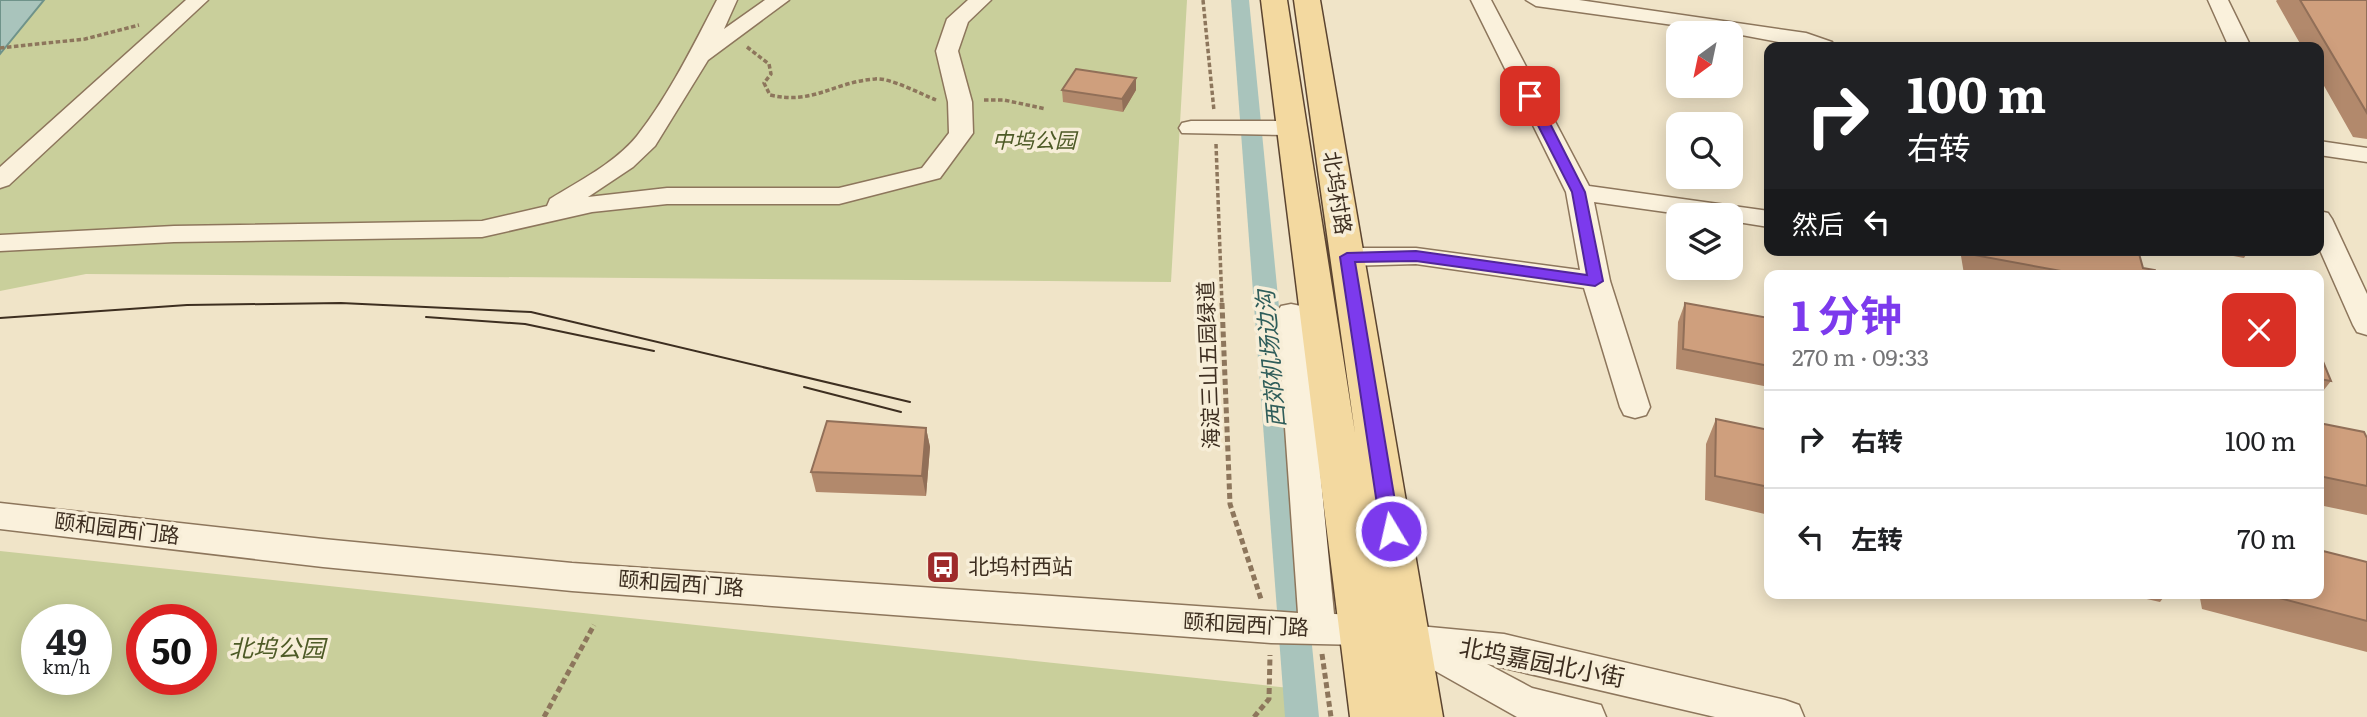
<!DOCTYPE html>
<html lang="zh">
<meta charset="utf-8">
<style>
:root{--surface:#fff;--page:#f2f2f2;--text:#202124;--muted:#757577;--line:#e0e0e0;--accent:#7c3aed}
body{margin:0;font-family:Literata,"Noto Sans SC",serif;background:var(--page);color:var(--text);height:100vh;display:flex;flex-direction:column;font-size:26px;white-space:nowrap}
*{box-sizing:border-box;margin:0}
p{font-size:23px;color:var(--muted)}
.icon{flex:none;width:38px;height:38px;fill:none;stroke:currentColor;stroke-width:2;stroke-linecap:round;stroke-linejoin:round}
.map{position:relative;flex:1;overflow:hidden}
.side{position:absolute;left:1764px;top:270px;width:560px;height:329px;display:flex;flex-direction:column;background:var(--surface);border-radius:14px;box-shadow:0 4px 18px #0003}
.side>*{flex:none}
.hud{position:absolute;left:1764px;top:42px;width:560px;height:214px;border-radius:14px;box-shadow:0 4px 18px #0003;background:#202124;color:#fff;overflow:hidden}
.needle{width:46px;rotate:213deg}
.fabs{position:absolute;left:1666px;top:21px;display:grid;gap:14px}
.fabs a{display:grid;place-items:center;width:77px;height:77px;border-radius:14px;background:var(--surface);box-shadow:0 4px 18px #0003;font-size:35px}
.speed{position:absolute;left:21px;top:604px;display:flex;gap:14px;font-size:35px;font-weight:700;text-align:center}
.speed>*{display:grid;place-content:center;width:91px;height:91px;border-radius:50%;background:var(--surface);box-shadow:0 4px 18px #0003;line-height:1}
.speed small{font-size:18px;font-weight:400}
.speed .limit{border:10px solid #d22;background:#fff;color:#111}
.pin{position:absolute;display:grid;place-items:center;width:60px;height:60px;color:#fff;margin:-30px;border-radius:14px;box-shadow:0 4px 10px #0006}
.me{position:absolute;width:77px;margin:-38px;rotate:351deg;stroke-linejoin:round;filter:drop-shadow(0 0 5px #0008)}
.turn{display:flex;align-items:center;gap:24px;height:147px;padding:0 28px;font-size:32px}
.turn .icon{width:91px;height:91px;stroke-width:2.5}
.turn b{display:block;font-size:49px;line-height:60px}
.then{display:flex;align-items:center;height:66px;padding:0 28px;background:#0003;gap:14px;font-size:26px}
.round{display:grid;place-items:center;flex:none;width:74px;height:74px;border-radius:14px;background:var(--page)}
.summary{display:flex;align-items:center;justify-content:space-between;height:119px;padding:0 28px}
h1{font-size:42px;font-weight:700;line-height:52px;color:var(--accent)}
ul{padding:0;list-style:none}
li{display:flex;align-items:center;gap:21px;height:98px;padding:0 28px;border-top:2px solid var(--line)}
li div{flex:1}
li b{display:block;font-size:26px}
li em{font-style:normal}
.map>svg:first-child{display:block}
.green{fill:#c9cf9b;fill-rule:evenodd}
.water{fill:#a9c4bc;stroke:#6f938a;stroke-width:2}
.lines{fill:none;stroke-linecap:round;stroke-linejoin:round}
.canal{fill:#a9c4bc;fill-rule:evenodd}
.minor-casing{stroke:#8d765c;stroke-width:3}
.major-casing{stroke:#5b4430;stroke-width:3}
.path-far1{stroke:#8d765c;stroke-width:3.5;stroke-dasharray:4.5 2.5;stroke-linecap:butt}
.path{stroke:#8d765c;stroke-width:5;stroke-dasharray:6 3.5;stroke-linecap:butt}
.minor{fill:#faf1dc;fill-rule:evenodd}
.major{fill:#f3d9a0;fill-rule:evenodd}
.tram{stroke:#3d2e20;stroke-width:2}
.wall{fill:#b2896c}
.shaded-wall{fill:#916f58}
.building{fill:#cf9f7d;stroke:#916f58;stroke-width:2}
.route{fill:#7c3aed;stroke:#51269a;stroke-width:2}
.labels{text-anchor:middle;stroke-width:7;stroke-linejoin:round;paint-order:stroke}
.park-label{font-size:21px;font-style:italic;fill:#4d5a26;stroke:#f7eed8}
.street-label{font-size:21px;fill:#3d2e20;stroke:#f7eed8}
.poi-label{font-size:21px;fill:#3d2e20;stroke:#f7eed8;text-anchor:start}
.water-label{font-size:23px;font-style:italic;fill:#2f5d5a;stroke:#f7eed8}
.near-park-label{font-size:24px;font-style:italic;fill:#4d5a26;stroke:#f7eed8}
.near-street-label{font-size:24px;fill:#3d2e20;stroke:#f7eed8}
</style>
<div class="map">
<svg width="2367" height="717" viewBox="0 0 2367 717">
<rect width="100%" height="100%" fill="#f0e4c8"/>
<!-- green -->
<path class="green" d="M0,0H1187L1171,282L86,274L0,291Z
M0,551L1290,688L1291,717H0ZM37,620H96V679H37ZM142,620H201V679H142Z"/>
<!-- water -->
<path class="water" d="M0,0H44L0,54Z"/>
<g class="lines">
<!-- canal -->
<path class="canal" d="M1231,0H1249L1319,717H1285Z"/>
<!-- minor casing -->
<g class="minor-casing">
<path id="minor" d="M186,0H208L9,185L0,188V167Z
M717,0H737L724,29L765,0H789L708,60L655,146L633,167L588,197L667,188H839L922,168L949,133L948,102L936,51L947,19L968,0H991L968,22L958,51L972,102L973,133L940,178L839,204H667L592,212L482,237L174,242L0,251V235L174,226L482,221L547,206L550,199C579,181 615,163 637,136C669,95 693,46 717,0Z
M1471,0H1491L1589,186L1769,211V227L1731,221V215H1687L1594,202L1610,281L1650,407L1646,415L1635,418L1624,415L1620,407L1584,288L1416,264L1347,266L1337,263L1333,257L1337,251L1347,248H1416L1580,270L1566,192Z
M1526,0H1579L1806,33L1832,42L1835,47H1805L1731,33L1536,6Z
M2208,0H2228L2251,47H2229Z
M1191,121H1289L1298,123L1301,128L1298,133L1289,135L1182,133L1179,128L1182,123Z
M2319,141L2367,148V162L2319,155Z
M2319,211L2328,213L2332,219L2367,294V335L2357,332L2353,325L2319,248Z
M1291,304L1301,306L1305,313L1334,614L1364,615L1408,625L1504,634L1785,700L1799,705L1804,717H1715L1487,664L1532,688L1601,705L1606,717H1517L1407,655L1364,645L1271,643L572,591L323,567L0,529V503L323,539L572,563L1298,613L1277,313L1281,306Z"/>
</g>
<!-- major casing -->
<g class="major-casing">
<path id="major" d="M1261,0H1287L1355,433L1294,0H1320L1443,717H1350Z"/>
</g>
<!-- path-far1 -->
<path class="path-far1" d="M1203,0L1214,111
M747,47L769,64L771,74L764,83L770,95C814,105 833,82 875,79C889,77 921,94 936,100
M0,48L85,39L139,25
M984,100H1004L1046,109
M1216,144L1222,305"/>
<!-- path -->
<path class="path" d="M1222,303L1230,504L1261,599
M1322,654L1331,717
M544,717L594,625
M1254,717L1269,699L1270,655"/>
<!-- minor -->
<use href="#minor" class="minor"/>
<!-- major -->
<use href="#major" class="major"/>
<!-- tram -->
<path class="tram" d="M426,317L525,324L654,351
M0,318L187,305L341,303L531,312L910,402
M804,387L901,412"/>
</g>
<!-- wall -->
<path class="wall" d="M2277,0H2367V139L2353,137L2319,77V47H2302L2276,1Z
M1062,90H1136L1123,112L1063,102Z
M1960,250H2138L2143,268L2156,275H1967L1964,274Z
M2202,250H2249L2244,258Z
M1685,303L1769,318V387L1676,369L1678,322Z
M2319,358L2331,381L2319,396Z
M1716,419L1769,430V515L1705,500L1706,444Z
M2319,423L2367,438V515L2319,505Z
M926,428L930,447L926,496L816,492L811,472Z
M2367,562V652L2202,609L2199,593H2319Z
M2120,593H2167L2160,602Z"/>
<!-- shaded-wall -->
<path class="shaded-wall" d="M1136,78V90L1123,112L1122,99Z
M926,428L930,447L926,496L922,476Z"/>
<!-- building -->
<path class="building" d="M2300,0H2367V113Z
M1076,69L1136,78L1122,99L1062,90Z
M1973,250H2138L2143,268L2155,270L2156,275H2083L1974,255Z
M1685,303L1769,318V366L1683,349Z
M2319,358L2322,359L2331,381L2319,379Z
M1716,419L1769,430V487L1715,476Z
M827,421L926,428L922,476L811,472Z
M2319,423L2364,432L2367,438V486L2319,476Z
M2319,550L2367,562V621L2260,593H2319Z"/>
<!-- route -->
<path class="route" d="M1530,92L1536,96L1585,192L1603,281L1595,286L1416,261L1355,262L1400,531L1391,538L1381,531L1340,257L1347,253L1416,251L1587,275L1572,192L1523,96Z"/>
<!-- icons -->
<defs>
<g id="bus-square" transform="scale(1.75)"><rect x="-9" y="-9" width="18" height="18" rx="4" fill="#9e2a2b" stroke="#f7eed8"/><path d="M-5-6H5V4H4V6H2V4H-2V6H-4V4H-5ZM-3.5-4V0h7V-4ZM-3.5 1.2v1.5H-2V1.2ZM2 1.2v1.5H3.5V1.2Z" fill="#fff"/></g>
</defs>
<g fill-rule="evenodd">
<use href="#bus-square" x="943" y="567"/>
</g>
<g class="labels">
<!-- park labels -->
<g class="park-label">
<text x="1034" y="148">中坞公园</text>
</g>
<!-- street labels -->
<g class="street-label">
<text transform="translate(1337 193) rotate(81)" y="7">北坞村路</text>
<text transform="translate(1209 365) rotate(-92)" y="7">海淀三山五园绿道</text>
<text transform="translate(117 529) rotate(7)" y="7">颐和园西门路</text>
<text transform="translate(681 584) rotate(4)" y="7">颐和园西门路</text>
<text transform="translate(1246 625) rotate(3)" y="7">颐和园西门路</text>
</g>
<!-- poi labels -->
<g class="poi-label">
<text x="968" y="574">北坞村西站</text>
</g>
<!-- water labels -->
<g class="water-label">
<text transform="translate(1271 359) rotate(-95)" y="8">西郊机场边沟</text>
</g>
<!-- near-park labels -->
<g class="near-park-label">
<text x="277" y="657">北坞公园</text>
</g>
<!-- near-street labels -->
<g class="near-street-label">
<text transform="translate(1542 663) rotate(11)" y="8">北坞嘉园北小街</text>
</g>
</g>
</svg>
<div class="fabs">
<a><svg class="needle" viewBox="-14 -14 28 28"><path d="M0-13l5 13h-10z" fill="#e53935"/><path d="M0 13l5-13h-10z" fill="#757577"/></svg></a>
<a><svg class="icon" aria-label="search" viewBox="0 0 24 24"><circle cx="10" cy="10" r="6"/><path d="M15 15l6 6"/></svg></a>
<a><svg class="icon" aria-label="layers" viewBox="0 0 24 24"><path d="M12 4l9 5-9 5-9-5zM3 14l9 5 9-5"/></svg></a>
</div>
<div class="speed"><div>49<small>km/h</small></div><div class="limit">50</div></div>
<div class="pin" style="left:1530px;top:96px;background:#d93025"><svg class="icon" aria-label="arrive" viewBox="0 0 24 24"><path d="M6 21V4h12l-3 4 3 4H6"/></svg></div>
<svg class="me" style="left:1391px;top:531px" viewBox="-20 -20 40 40"><circle r="17" fill="#7c3aed" stroke="#fff" stroke-width="3"/><path d="M0-11L8 9 0 5-8 9z" fill="#fff"/></svg>
<div class="hud">
<div class="turn"><svg class="icon" aria-label="right" viewBox="0 0 24 24"><path d="M7 20v-9h11M14 6l5 5-5 5"/></svg><div><b>100 m</b>右转</div></div>
<div class="then">然后<svg class="icon" aria-label="left" viewBox="0 0 24 24"><path d="M17 20v-9H6M10 6l-5 5 5 5"/></svg></div>
</div>
<section class="side">
<div class="summary"><div><h1>1 分钟</h1><p>270 m · 09:33</p></div><a class="round" style="background:#d93025;color:#fff"><svg class="icon" aria-label="close" viewBox="0 0 24 24"><path d="M6 6l12 12M18 6L6 18"/></svg></a></div>
<ul>
<li><svg class="icon" aria-label="right" viewBox="0 0 24 24"><path d="M7 20v-9h11M14 6l5 5-5 5"/></svg><div><b>右转</b></div><em>100 m</em></li>
<li><svg class="icon" aria-label="left" viewBox="0 0 24 24"><path d="M17 20v-9H6M10 6l-5 5 5 5"/></svg><div><b>左转</b></div><em>70 m</em></li>
</ul>
</section>
</div>
